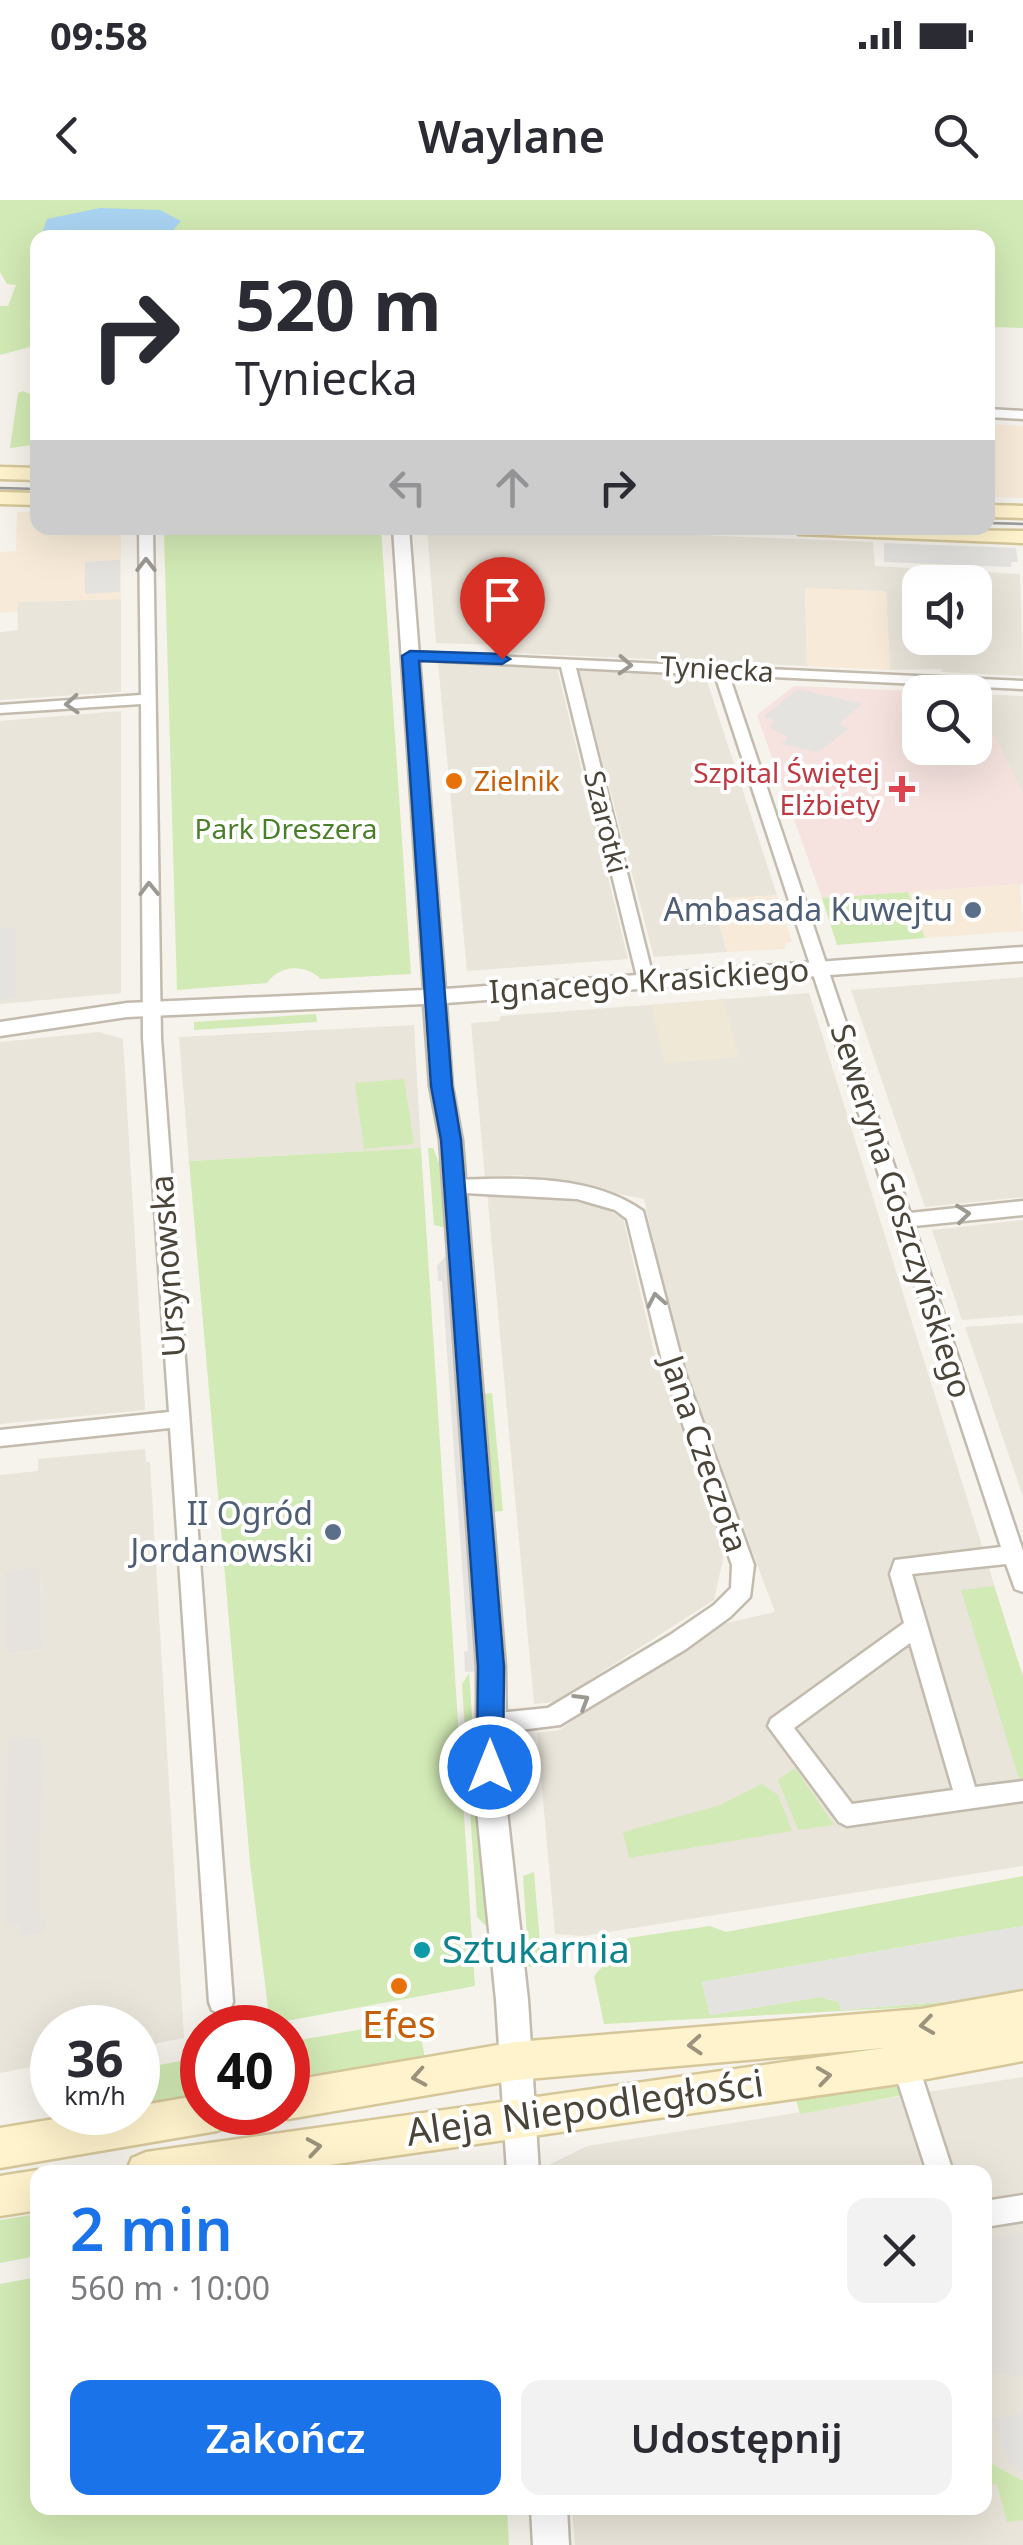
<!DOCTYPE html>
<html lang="pl">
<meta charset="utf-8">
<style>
:root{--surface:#fff;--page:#f2f2f3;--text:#2b2b33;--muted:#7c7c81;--accent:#1a73e8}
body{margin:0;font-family:"Noto Sans",sans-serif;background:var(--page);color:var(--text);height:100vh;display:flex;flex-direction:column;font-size:38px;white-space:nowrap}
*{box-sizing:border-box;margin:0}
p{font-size:32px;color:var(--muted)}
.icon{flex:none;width:55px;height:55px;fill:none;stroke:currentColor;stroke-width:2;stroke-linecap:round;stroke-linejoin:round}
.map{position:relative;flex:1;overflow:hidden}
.details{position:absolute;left:30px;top:1965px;width:962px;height:350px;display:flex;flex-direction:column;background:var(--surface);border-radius:20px;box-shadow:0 10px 40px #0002}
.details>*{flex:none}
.top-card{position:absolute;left:30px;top:30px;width:965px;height:305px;border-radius:20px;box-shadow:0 10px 40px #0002;background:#fff;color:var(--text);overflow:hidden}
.buttons{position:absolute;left:902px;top:365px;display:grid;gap:20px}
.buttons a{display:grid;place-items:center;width:90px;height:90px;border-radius:20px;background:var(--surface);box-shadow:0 10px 40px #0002;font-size:50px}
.speed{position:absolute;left:30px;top:1805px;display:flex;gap:20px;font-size:50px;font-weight:700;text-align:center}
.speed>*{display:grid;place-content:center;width:130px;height:130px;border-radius:50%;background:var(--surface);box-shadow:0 10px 40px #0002;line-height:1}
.speed small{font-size:25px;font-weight:400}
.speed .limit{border:15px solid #d22;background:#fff;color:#111}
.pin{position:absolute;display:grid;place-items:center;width:85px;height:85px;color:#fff;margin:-102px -42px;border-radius:50% 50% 50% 0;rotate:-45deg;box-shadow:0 0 10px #0007}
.pin .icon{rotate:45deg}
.me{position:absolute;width:110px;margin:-55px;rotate:0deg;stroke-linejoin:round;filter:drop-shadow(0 0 8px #0008)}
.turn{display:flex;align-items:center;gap:35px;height:210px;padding:0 40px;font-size:45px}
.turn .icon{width:130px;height:130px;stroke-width:2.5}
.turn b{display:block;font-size:70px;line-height:85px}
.lanes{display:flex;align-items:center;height:95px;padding:0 40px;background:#0003;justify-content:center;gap:50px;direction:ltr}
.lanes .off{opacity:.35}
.round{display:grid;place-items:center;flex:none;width:105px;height:105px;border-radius:20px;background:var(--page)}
.head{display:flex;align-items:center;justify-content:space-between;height:170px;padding:0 40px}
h1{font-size:60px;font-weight:600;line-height:75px;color:var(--accent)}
.action{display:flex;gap:20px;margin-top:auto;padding:20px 40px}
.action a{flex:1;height:115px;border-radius:20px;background:var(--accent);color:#fff;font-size:40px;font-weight:600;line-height:115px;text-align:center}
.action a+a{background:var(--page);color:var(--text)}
.status{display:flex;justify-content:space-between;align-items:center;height:70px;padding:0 50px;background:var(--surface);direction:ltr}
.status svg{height:28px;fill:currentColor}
header{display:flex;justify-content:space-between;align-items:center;height:130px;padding:0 40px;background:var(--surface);font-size:45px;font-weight:600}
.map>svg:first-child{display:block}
.residential{fill:#eae5da;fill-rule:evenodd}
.commercial{fill:#f7ead8}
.industrial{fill:#e6e2dd}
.education{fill:#efe8d6}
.medical{fill:#f6e3e0}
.green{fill:#d2eab5}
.parking{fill:#e5e3e0}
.water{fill:#a9d4f2}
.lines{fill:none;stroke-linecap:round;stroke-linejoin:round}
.minor-casing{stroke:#c2bbae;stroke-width:5}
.tertiary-casing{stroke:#c2bbae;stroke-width:5}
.secondary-casing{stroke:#d6c79b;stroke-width:5}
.minor{fill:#fff;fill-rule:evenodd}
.tertiary{fill:#fff;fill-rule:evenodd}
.secondary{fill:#fff3cd;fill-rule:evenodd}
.tram{stroke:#9a9a9a;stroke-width:2.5}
.oneway{stroke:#9c9892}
.oneway2{stroke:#9c937c}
.route{fill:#1a73e8;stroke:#114b97;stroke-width:2.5}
.food-dot{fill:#e8710a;stroke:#fff;stroke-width:4}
.health-dot{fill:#e0444e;stroke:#fff;stroke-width:4}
.service-dot{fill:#5c6f8a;stroke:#fff;stroke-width:4}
.culture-dot{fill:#0f9aa8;stroke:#fff;stroke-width:4}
.labels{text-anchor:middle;stroke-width:8;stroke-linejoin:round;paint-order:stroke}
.far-street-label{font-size:28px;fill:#4b4439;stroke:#fff}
.far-health-label{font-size:28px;fill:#be3a42;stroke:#fff;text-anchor:end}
.far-food-label{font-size:28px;fill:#c56008;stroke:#fff;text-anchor:start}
.far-park-label{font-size:28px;fill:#4a7f2a;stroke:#fff}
.service-label{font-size:32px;fill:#4e5e75;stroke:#fff;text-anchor:end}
.street-label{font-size:32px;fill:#4b4439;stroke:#fff}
.near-culture-label{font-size:38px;fill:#0d838f;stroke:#fff;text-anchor:start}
.near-food-label{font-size:38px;fill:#c56008;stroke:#fff}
.near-street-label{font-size:38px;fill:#4b4439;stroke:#fff}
</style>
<div class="status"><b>09:58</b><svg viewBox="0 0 49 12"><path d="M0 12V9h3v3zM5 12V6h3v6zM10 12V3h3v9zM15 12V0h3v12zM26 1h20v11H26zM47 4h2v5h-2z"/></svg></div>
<header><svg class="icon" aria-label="back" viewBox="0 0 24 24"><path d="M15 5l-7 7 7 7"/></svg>Waylane<svg class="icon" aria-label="search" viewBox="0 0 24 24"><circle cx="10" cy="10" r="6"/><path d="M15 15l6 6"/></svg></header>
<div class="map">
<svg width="1023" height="2345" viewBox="0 0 1023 2345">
<rect width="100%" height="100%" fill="#f6f3ec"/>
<!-- residential -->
<path class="residential" d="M427,328H520L873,342L875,366L1020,374L1023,476L942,472L941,469L890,470L886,392L805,389L807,466L509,453L498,445L436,443ZM920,382H975V438H920Z
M121,399V492L0,500V432L18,430L17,402Z
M438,463L557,468L628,759L467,771Z
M578,469L705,475L777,695L713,700L727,752L654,757Z
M975,494L1023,496V594L975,499Z
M121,511V793L0,804V521Z
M1023,777V997L925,1007L851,790Z
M809,793L1023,1477V1666L583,1736L555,1734L537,1533L559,1530L722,1424L775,1412L678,1153L644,999L520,975L485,977L471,823L499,821L501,816Z
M414,825L421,948L189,961L179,837Z
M99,832L123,839L145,1210L0,1224V842Z
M516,990L602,1007L623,1018L655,1156L725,1350L714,1400L555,1502L534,1504L487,992Z
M1023,1020V1115L962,1120L932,1030Z
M1023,1123V1297L965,1127Z
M145,1249L146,1262H150L184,1838L138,1847V1828H52V1863L0,1873V1275L38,1271V1259ZM40,1368L42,1449L8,1454L13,1371ZM40,1537V1719L20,1723L8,1541Z
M1023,1877V2345H575L572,2308H985V1972H550L549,1965L587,1946Z"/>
<!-- commercial -->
<path class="commercial" d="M988,224L1023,226V298L988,297Z
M17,312H37L38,328H121V399L18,402L17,412L0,413V352L16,351Z
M805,388L886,391L890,470L807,466Z
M1020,684L1023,731L925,738L908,692Z
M777,695L792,742L786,743L785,749L727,752L713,699Z"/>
<!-- industrial -->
<path class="industrial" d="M40,1367L42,1449L7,1454L5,1372Z
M41,1537L40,1719H45V1732L20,1736V1724L5,1725L8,1540Z
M1023,2035V2177L985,2172V2038Z"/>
<!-- education -->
<path class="education" d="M723,799L739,857L665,863L651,805Z"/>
<!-- medical -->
<path class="medical" d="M794,486L939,492H920V548H975V499L1023,594V684L822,698L757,515Z"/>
<!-- green -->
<path class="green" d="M0,0H1023V128L988,127V38H38L37,110L29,121L37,123V129L30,131L37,139L30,147L0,155V106H8L16,85L7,84L0,72Z
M23,191L37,197V260L32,261V245L10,248L18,193Z
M178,328H381L411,774L321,779C305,764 280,764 267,783L177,790L164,334L178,333Z
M908,692L925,738L837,745L822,698Z
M316,814L317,822L194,830V822Z
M404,879L414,944L364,949L355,883Z
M421,948L475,1786L270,1824L250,1663L189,961Z
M428,948H433L442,970L447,1028L434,1025Z
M492,1193L503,1311L492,1312L482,1194Z
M994,1386L1023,1477V1578L1019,1579L961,1390Z
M469,1473L487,1727L477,1717L462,1484Z
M795,1568L834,1625L798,1630L778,1580Z
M762,1584L778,1595L792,1631L629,1658L623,1632L717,1606Z
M534,1672L542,1767H529L523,1676Z
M1023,1676V1726L702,1782L710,1815L820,1797L839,1802L841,1810L952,1801L1023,1789V1793L952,1805L604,1824L594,1776L628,1738L710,1726L726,1732Z
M398,1823L422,1841L425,1860L288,1882V1842Z
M202,1857V1896L138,1906V1869Z
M893,1883L904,1895L800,1914L796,1900Z
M37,2014V2056L0,2063V2020Z
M37,2077L38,2308H507L509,2345H0V2084Z
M985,2260L1023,2281V2320L1007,2322L997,2284L985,2286Z"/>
<!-- parking -->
<path class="parking" d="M884,343L1016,348L1018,362H1011V367L884,362Z
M120,360V392L85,394V362Z
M798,489L862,504L839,524L849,529L818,552L781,544L788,537L770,528L774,521L764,516Z
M16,727L17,798L0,800V728Z
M448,1053L479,1471L465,1472L464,1452L468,1451L442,1081H438L437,1066Z
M1023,1726V1789L952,1801L841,1810L839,1802L820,1797L710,1815L702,1782Z
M1023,2206V2273L1009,2265L993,2219L1022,2213Z"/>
<!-- water -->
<path class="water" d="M100,8L160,10L181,21L167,37H41L47,19Z"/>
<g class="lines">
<!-- minor casing -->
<g class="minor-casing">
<path id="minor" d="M988,209L1023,211V219L988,217Z
M139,328H153L161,838L233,1802L230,1810L221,1814L212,1810L209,1802L170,1228L0,1246V1230L169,1212L143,838L141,504L0,513V505L141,495Z
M410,452L1023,481V489L729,475L910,1013L1023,1001V1015L914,1026L1023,1351V1392L1015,1389L1006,1364L912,1374L975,1587L1023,1581V1601L847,1626L839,1622L768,1526L771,1519L904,1423L890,1374L895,1360L1001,1347L715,475L576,468L654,781L646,786L638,781L561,467L405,459V453ZM910,1443L953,1590L852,1604L794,1528Z
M454,980C515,978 591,974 643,1011L685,1173L754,1365L750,1397L730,1417L686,1449L560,1525L489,1534L481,1531L478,1524L481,1517L489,1514L548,1508L670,1435L714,1405L731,1388L732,1365L665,1173L627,1019L615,1010L577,999L447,992L445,987Z
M905,1852L914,1855L918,1864L953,1972H927L892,1864L896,1855Z
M1023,1995V2021L985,2027V2001Z"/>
</g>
<!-- tertiary casing -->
<g class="tertiary-casing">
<path id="tertiary" d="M393,328H409L445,789L1023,747V761L446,803L452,886L462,940L505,1467L507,1611L528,1800L539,1972H507L496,1800L477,1611V1467L440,940L430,886L424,804L127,817L0,836V822L127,803L424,790Z
M531,2308H567L569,2345H533Z"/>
</g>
<!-- secondary casing -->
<g class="secondary-casing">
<path id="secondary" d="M0,267L38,268V280L0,279Z
M0,292L38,293V305L0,304Z
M988,305L1023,306V318L988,317Z
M789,328L1023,331V343L799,334Z
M1023,1791V1861L905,1883L280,1972H126L132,1958L146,1952L884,1848L516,1880L288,1919L274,1912H288V1881L516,1842L921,1809Z
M202,1895V1912H236L231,1926L217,1931L0,1968V1928L97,1912H138V1906Z
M38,1970L44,1972H38V2010L0,2016V1976Z"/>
</g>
<!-- minor -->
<use href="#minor" class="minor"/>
<!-- tertiary -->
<use href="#tertiary" class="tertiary"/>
<!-- secondary -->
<use href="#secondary" class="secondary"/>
<!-- tram -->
<path class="tram" d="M0,288L38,289
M988,323L1023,324"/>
</g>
<!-- one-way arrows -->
<defs><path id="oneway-chevron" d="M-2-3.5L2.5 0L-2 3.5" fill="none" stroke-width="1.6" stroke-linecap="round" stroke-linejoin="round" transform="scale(2.5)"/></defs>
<g class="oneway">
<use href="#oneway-chevron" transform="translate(146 365) rotate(-90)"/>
<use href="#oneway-chevron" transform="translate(625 465) rotate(3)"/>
<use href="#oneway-chevron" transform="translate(72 504) rotate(176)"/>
<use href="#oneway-chevron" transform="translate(149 689) rotate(-91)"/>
<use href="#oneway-chevron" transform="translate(963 1014) rotate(-6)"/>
<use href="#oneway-chevron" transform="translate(656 1100) rotate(-101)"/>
<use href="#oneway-chevron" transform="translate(582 1501) rotate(-31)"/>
</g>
<g class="oneway2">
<use href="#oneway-chevron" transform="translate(927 1825) rotate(172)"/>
<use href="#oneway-chevron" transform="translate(695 1845) rotate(176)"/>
<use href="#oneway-chevron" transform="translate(824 1876) rotate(-8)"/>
<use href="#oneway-chevron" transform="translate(419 1877) rotate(170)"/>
<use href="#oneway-chevron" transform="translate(314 1947) rotate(-9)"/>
</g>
<!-- route -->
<path class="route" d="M410,451L502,454L510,459L502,464L419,461L452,886L461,940L504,1467L503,1567L499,1575L490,1579L480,1575L477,1567L478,1467L441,940L431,886L402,456Z"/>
<!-- markers -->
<g class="food-dot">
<circle cx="454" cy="581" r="10"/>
<circle cx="399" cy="1786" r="10"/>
</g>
<path class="health-dot" d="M897 574h10v10h10v10h-10v10h-10v-10h-10v-10h10z"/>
<g class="service-dot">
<circle cx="973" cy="710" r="10"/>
<circle cx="333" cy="1332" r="10"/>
</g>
<circle class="culture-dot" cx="422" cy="1750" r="10"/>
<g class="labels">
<!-- far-street labels -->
<g class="far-street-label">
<text transform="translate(717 469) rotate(3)" y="10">Tyniecka</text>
<text transform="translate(606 622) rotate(76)" y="10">Szarotki</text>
</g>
<!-- far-health labels -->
<g class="far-health-label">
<text x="880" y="583">Szpital Świętej<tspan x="880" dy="32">Elżbiety</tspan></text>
</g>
<!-- far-food labels -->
<g class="far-food-label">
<text x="474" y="591">Zielnik</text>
</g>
<!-- far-park labels -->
<g class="far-park-label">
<text x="286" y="639">Park Dreszera</text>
</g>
<!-- service labels -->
<g class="service-label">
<text x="953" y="721">Ambasada Kuwejtu</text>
<text x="313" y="1325">II Ogród<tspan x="313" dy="37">Jordanowski</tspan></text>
</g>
<!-- street labels -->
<g class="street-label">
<text transform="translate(649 781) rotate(-4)" y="11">Ignacego Krasickiego</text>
<text transform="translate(901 1011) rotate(72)" y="11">Seweryna Goszczyńskiego</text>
<text transform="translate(168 1066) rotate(-94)" y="11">Ursynowska</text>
<text transform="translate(704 1254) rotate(71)" y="11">Jana Czeczota</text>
</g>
<!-- near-culture labels -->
<g class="near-culture-label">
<text x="442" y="1763">Sztukarnia</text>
</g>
<!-- near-food labels -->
<g class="near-food-label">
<text x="399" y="1838">Efes</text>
</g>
<!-- near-street labels -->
<g class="near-street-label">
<text transform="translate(585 1908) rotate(-8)" y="13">Aleja Niepodległości</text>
</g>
</g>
</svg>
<div class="buttons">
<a><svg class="icon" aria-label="sound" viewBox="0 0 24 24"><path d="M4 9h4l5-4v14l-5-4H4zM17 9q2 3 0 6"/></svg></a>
<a><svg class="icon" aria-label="search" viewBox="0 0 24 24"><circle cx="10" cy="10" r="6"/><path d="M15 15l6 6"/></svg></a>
</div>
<div class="speed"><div>36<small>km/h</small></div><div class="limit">40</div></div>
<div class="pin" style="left:502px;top:459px;background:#d93025"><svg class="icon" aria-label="arrive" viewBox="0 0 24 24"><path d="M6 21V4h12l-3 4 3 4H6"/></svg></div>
<svg class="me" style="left:490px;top:1567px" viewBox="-20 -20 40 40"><circle r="17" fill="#1a73e8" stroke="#fff" stroke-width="3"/><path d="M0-11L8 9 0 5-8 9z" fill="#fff"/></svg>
<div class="top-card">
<div class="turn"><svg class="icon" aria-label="right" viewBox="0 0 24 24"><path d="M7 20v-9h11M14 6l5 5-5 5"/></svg><div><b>520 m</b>Tyniecka</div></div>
<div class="lanes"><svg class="icon off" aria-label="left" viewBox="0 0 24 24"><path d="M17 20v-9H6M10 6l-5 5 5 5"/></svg><svg class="icon off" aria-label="ahead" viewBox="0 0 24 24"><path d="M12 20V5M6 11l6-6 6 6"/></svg><svg class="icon" aria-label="right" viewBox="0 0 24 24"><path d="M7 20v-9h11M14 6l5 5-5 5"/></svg></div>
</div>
<section class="details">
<div class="head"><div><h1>2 min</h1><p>560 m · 10:00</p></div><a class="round"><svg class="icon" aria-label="close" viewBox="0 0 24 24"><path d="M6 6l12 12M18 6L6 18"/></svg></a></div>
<div class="action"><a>Zakończ</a><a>Udostępnij</a></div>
</section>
</div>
